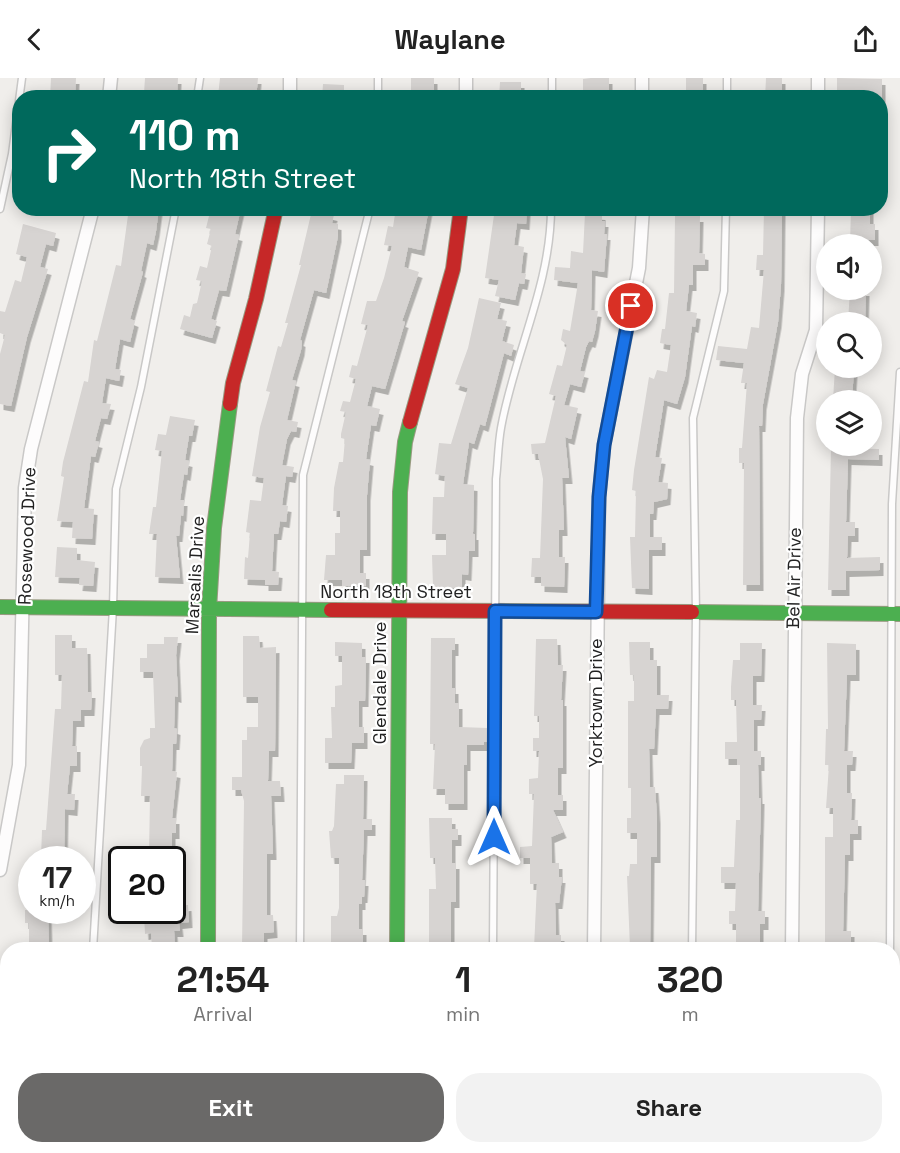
<!DOCTYPE html>
<style>
:root{--surface:#fff;--page:#f2f2f2;--text:#222;--muted:#767676;--accent:#6a6968}
body{margin:0;font-family:"Space Grotesk",sans-serif;background:var(--page);color:var(--text);height:100vh;display:flex;flex-direction:column;font-size:22px;white-space:nowrap}
*{box-sizing:border-box;margin:0}
p{font-size:20px;color:var(--muted)}
.icon{flex:none;width:33px;height:33px;fill:none;stroke:currentColor;stroke-width:2;stroke-linecap:round;stroke-linejoin:round}
.map{position:relative;flex:1;overflow:hidden}
.sheet{position:absolute;left:0px;top:864px;width:900px;height:212px;display:flex;flex-direction:column;background:var(--surface);border-radius:24px 24px 0 0;box-shadow:0 3px 15px #0003}
.sheet>*{flex:none}
.banner{position:absolute;left:12px;top:12px;width:876px;height:126px;border-radius:24px;box-shadow:0 3px 15px #0003;background:#00695c;color:#fff;overflow:hidden}
.controls{position:absolute;left:816px;top:156px;display:grid;gap:12px}
.controls a{display:grid;place-items:center;width:66px;height:66px;border-radius:50%;background:var(--surface);box-shadow:0 3px 15px #0003;font-size:30px}
.speed{position:absolute;left:18px;top:768px;display:flex;gap:12px;font-size:30px;font-weight:700;text-align:center}
.speed>*{display:grid;place-content:center;width:78px;height:78px;border-radius:50%;background:var(--surface);box-shadow:0 3px 15px #0003;line-height:1}
.speed small{font-size:15px;font-weight:400}
.speed .limit{border:3px solid #111;border-radius:9px;background:#fff;color:#111}
.pin{position:absolute;display:grid;place-items:center;width:51px;height:51px;color:#fff;margin:-26px;border:3px solid #fff;border-radius:50%;box-shadow:0 2px 6px #0007}
.me{position:absolute;width:66px;margin:-33px;rotate:0deg;stroke-linejoin:round;filter:drop-shadow(0 0 4px #0008)}
.turn{display:flex;align-items:center;gap:21px;height:126px;padding:0 18px;font-size:27px}
.turn .icon{width:78px;height:78px;stroke-width:2.5}
.turn b{display:block;font-size:42px;line-height:51px}
.eta{display:flex;justify-content:space-evenly;align-items:center;height:102px;text-align:center}
.eta b{font-size:36px;font-weight:700;line-height:42px}
.button{display:flex;gap:12px;margin-top:auto;padding:12px 18px}
.button a{flex:1;height:69px;border-radius:24px;background:var(--accent);color:#fff;font-size:24px;font-weight:700;line-height:69px;text-align:center}
.button a+a{background:var(--page);color:var(--text)}
header{display:flex;justify-content:space-between;align-items:center;height:78px;padding:0 18px;background:var(--surface);font-size:27px;font-weight:700}
.map>svg:first-child{display:block}
.building{fill:#d7d4d2;filter:url(#shadow)}
.lines{fill:none;stroke-linecap:round;stroke-linejoin:round}
.lane-casing{stroke:#c9c8c7;stroke-width:9}
.street-casing{stroke:#c9c8c7;stroke-width:15}
.fast-casing{stroke:#999a82;stroke-width:16}
.jam-casing{stroke:#999a82;stroke-width:16}
.lane{stroke:#fdfcfc;stroke-width:6}
.street{stroke:#fdfcfc;stroke-width:12}
.fast{stroke:#4caf50;stroke-width:14}
.jam{stroke:#c62828;stroke-width:14}
.route-casing{stroke:#114b97;stroke-width:15}
.route{stroke:#1a73e8;stroke-width:10}
.labels{text-anchor:middle;stroke-width:4.5;stroke-linejoin:round;paint-order:stroke}
.street-label{font-size:18px;fill:#222;stroke:#fff}
</style>
<header><svg class="icon" aria-label="back" viewBox="0 0 24 24"><path d="M15 5l-7 7 7 7"/></svg>Waylane<svg class="icon" aria-label="share" viewBox="0 0 24 24"><path d="M12 15V3M7 8l5-5 5 5M5 13v7h14v-7"/></svg></header>
<div class="map">
<svg width="900" height="1075" viewBox="0 0 900 1075">
<defs>
<filter id="shadow"><feDropShadow dx="3.5" dy="6" stdDeviation="0" flood-color="#0004"/></filter>
</defs>
<rect width="100%" height="100%" fill="#f0eeeb"/>
<!-- building -->
<path class="building" d="M51,0H76L75,20H50Z
M145,0H178L177,17L144,15Z
M220,0H258L256,20L218,18Z
M411,0H434V20H411Z
M591,0H609V14H583V1Z
M686,0H703V16L686,15Z
M766,0H782V20H765Z
M837,0L882,1V20H852V15L837,14Z
M500,4H521V20H499Z
M323,6L344,7V20H322Z
M129,130H159L156,153L153,167L147,165L141,193L143,194L130,241L135,243L130,264L120,261L115,291L121,292L119,303L106,300L102,325L111,326L107,341L101,340L95,363L99,364L95,379L91,378L84,430L94,431L92,461L72,460L73,444L57,443L64,399L61,398L63,384L84,303L88,304L94,262L97,263L116,187L121,188Z
M211,130H241L235,156L239,157L226,213L219,212L211,241L217,243L212,260L180,251L184,237L190,239L193,226L197,225L202,203L196,202L200,188L207,190L212,168L207,166L211,151L206,150Z
M396,130H429L421,172L408,169L404,189L419,194L402,243L405,244L385,311L372,308L367,328L380,331L376,348L371,347L366,381L370,382L367,417V472H360V495H366V508H342V502H324L326,477H335V455H340V433H333L334,410L339,384H343L345,361L341,360V356L346,334L340,333L343,323L350,324L356,301L349,299L352,287L357,288L368,247L361,246L367,223H376L384,200L392,168L384,167L388,148L393,149Z
M495,130H527L526,146L517,145L514,167L524,169L521,195L526,196L524,206L519,205L515,222L495,218L499,202L485,200Z
M764,130H782L781,207L778,244L763,326L762,348H759L760,507H743L744,385H739V370H742L747,305H741L744,285L716,282L718,268L747,271L751,249L759,250L764,192H756L757,177H763Z
M851,130H870V146H875V162H867V166H850Z
M312,132L334,137L332,145L338,146V158L326,215L314,212L300,262L302,263L301,272L292,302L296,303L287,342L298,344L296,354L291,353L287,361L282,387L294,389L292,399L286,398L282,427L288,428L286,444L280,443L278,456H274L272,493L279,494L278,507H265V502L244,501L245,479L248,480L250,455L246,454L250,422L261,423L264,400L252,398L260,349L270,314L266,313L278,268L281,269L288,245H285L301,187H299Z
M585,135L602,136V143H605L604,156H607L604,194L592,192L591,232L598,233L595,253L592,264L589,263L586,269L580,293L585,294L581,309L570,306L564,327L578,330L571,361L565,359L569,400H562L564,452H559V479H565L564,509L541,508V499H531L532,480H540L543,401L538,376H532L531,366L545,365L556,318L549,316L557,287L562,288L567,267L561,262L563,251L570,253L578,205L554,202L555,189L570,190L571,173L583,175Z
M675,138H700L699,175L705,176V187H693V207H689L686,233L697,235L695,249L692,248L685,299L677,326L664,322L655,379L662,380L658,404L668,405L667,421L654,424L653,436H650V459H662V472H649V511L632,510L630,459H635L636,413L632,412L634,392L649,299L654,301L657,292L667,294L671,267L660,265L662,251H665L669,215H674Z
M23,146L56,155L53,168L46,166L40,189L48,191L27,259L11,328L0,326V276L5,257L0,255V233L5,234L15,202L21,204L27,179L16,176Z
M850,212H866L865,244H848Z
M479,220L501,225L497,241L507,243L502,263L514,267L511,278L504,275L485,348L480,346L474,366L469,364L463,406L474,407L473,456H475V473H469L468,497L462,496V510L433,509L432,477H446V456H432L433,419H444L445,398L435,396L439,365L451,366L468,310L455,306L468,270Z
M835,290H854L852,322H833Z
M170,338L195,342L192,358H189L185,382L189,383L187,397L184,396L180,422H184L183,438L181,437L179,458H176L180,500L155,499L157,456H149L153,429H156L162,373L155,372L158,356L166,357Z
M831,370L879,371V382L848,381L846,444H855V458H848L847,480L880,479V492L846,493V512H828Z
M57,469L77,470V482L95,484L93,508L79,507L80,500L55,499Z
M55,557H72V570H87L88,614H92L91,632H81V643H73L72,668H77V688H70L67,716H75L74,732L65,731L64,780L41,779L42,752H46L55,631H61L62,597H55Z
M243,558H259L260,570L276,569L275,673H269L268,703H280L281,718H271L273,776H267V837H273L274,854L264,855V870H242L244,723L241,712H232V699H242V662H247V649H258V619H243Z
M164,559H178L176,577L178,619L175,618L174,650L177,651L176,666H173L172,693L177,694L172,740H176V755H172V778L149,777L150,718H141L142,688H140V670L144,662L150,660V650H155L153,594H140V580H147V566H164Z
M431,560H455V572H452V610H455V625H459V649L488,650V664H484V667H467V687H464V726H445V711H433L435,666H430Z
M536,561H557L558,587H563L561,622H563V690H558V717H563V732H553L563,754L551,759L552,785H559V799H562L559,825H555L556,857H561V870H534L537,806H530V780H520V769L532,768L534,716H529V701L538,700L539,673H533V660H539V638H534Z
M335,564L362,565V579H366L365,623H359V649H364V665H352L351,685H325V660H332L331,629H335V608L342,607V578H335Z
M629,564H650V582H657V617H669L668,631H656L654,671H649L650,709H655L657,740V779H651L650,870H630L627,798H629L630,786H637V755H627V740H631V710H628V623H634V597H630Z
M740,565H762L761,598H753V627H762L761,642H754V673H761V687H758L759,720H761L758,833H765V846H760V867H736V846H729V833H735L736,805H721V789H734L736,742H740V687H737V681H725V664H737L736,622H731V609L733,582H740Z
M827,565L856,566V597H847L844,673H853L852,687H847V715H852L851,742H858V756H850V777H845L843,853H851V866H825V759H833V730H826L829,687H825L826,651H828Z
M344,697H364L363,741H372V752H364L362,802H365L364,819H362V826H359V851H363V870H331V838H337L339,830V780H331L329,753H332L334,748L336,706H344Z
M429,740H452V751H458V762H452V785H456V824H451V870H429V811H436L435,780H430Z
M188,827L189,844L179,845L180,853H174L175,868L152,870L151,855L145,856L144,837H152L151,832H172V828Z
M25,832H48L49,869L29,870V845H25Z"/>
<g class="lines">
<!-- lane casing -->
<g class="lane-casing">
<path id="lane" d="M378,0V20
M197,20L200,0
M552,20V0
M727,20V0
M0,131L12,76L22,0
M93,872L113,530L116,411L141,309L176,130
M300,872L303,397L370,130
M493,872L496,401C498,384 498,367 501,350C514,276 551,207 551,130
M692,872L696,535L693,340L724,213L726,130
M890,872L892,426L900,294
M90,1068L91,1075
M298,1075V1068
M492,1075V1068
M690,1075V1068
M889,1075V1068"/>
</g>
<!-- street casing -->
<g class="street-casing">
<path id="street" d="M642,0V20
M818,0V20
M109,20L111,0
M290,20V0
M466,20V0
M0,792L19,687L25,410L31,371L93,130
M594,872L599,419L604,367L639,190L643,130
M792,872L797,340L802,296L816,252L818,130
M207,1075V1068
M395,1075V1068
M593,1075V1068
M791,1075V1068"/>
</g>
<!-- fast casing -->
<g class="fast-casing">
<path id="fast" d="M0,529L331,532
M692,534L900,536
M208,872L209,532L214,450L230,326
M397,872L400,414L405,364L410,344"/>
</g>
<!-- jam casing -->
<g class="jam-casing">
<path id="jam" d="M230,326L233,305L256,221L276,130
M410,344L453,191L461,130
M331,532L692,534"/>
</g>
<!-- lane -->
<use href="#lane" class="lane"/>
<!-- street -->
<use href="#street" class="street"/>
<!-- fast -->
<use href="#fast" class="fast"/>
<!-- jam -->
<use href="#jam" class="jam"/>
</g>
<g class="lines">
<!-- route casing -->
<g class="route-casing">
<path id="route" d="M494,759L495,533L596,534L599,419L604,367L631,228"/>
</g>
<!-- route -->
<use href="#route" class="route"/>
</g>
<g class="labels">
<!-- street labels -->
<g class="street-label">
<text transform="translate(27 458) rotate(-88)" y="6">Rosewood Drive</text>
<text transform="translate(195 497) rotate(-87)" y="6">Marsalis Drive</text>
<text transform="translate(794 500) rotate(-89)" y="6">Bel Air Drive</text>
<text x="396" y="520">North 18th Street</text>
<text transform="translate(380 605) rotate(-90)" y="6">Glendale Drive</text>
<text transform="translate(596 625) rotate(-90)" y="6">Yorktown Drive</text>
</g>
</g>
</svg>
<div class="controls">
<a><svg class="icon" aria-label="sound" viewBox="0 0 24 24"><path d="M4 9h4l5-4v14l-5-4H4zM17 9q2 3 0 6"/></svg></a>
<a><svg class="icon" aria-label="search" viewBox="0 0 24 24"><circle cx="10" cy="10" r="6"/><path d="M15 15l6 6"/></svg></a>
<a><svg class="icon" aria-label="layers" viewBox="0 0 24 24"><path d="M12 4l9 5-9 5-9-5zM3 14l9 5 9-5"/></svg></a>
</div>
<div class="speed"><div>17<small>km/h</small></div><div class="limit">20</div></div>
<div class="pin" style="left:631px;top:228px;background:#d93025"><svg class="icon" aria-label="arrive" viewBox="0 0 24 24"><path d="M6 21V4h12l-3 4 3 4H6"/></svg></div>
<svg class="me" style="left:494px;top:759px" viewBox="-20 -20 40 40"><path d="M0-17L14 15 0 8-14 15z" fill="#1a73e8" stroke="#fff" stroke-width="4"/></svg>
<div class="banner">
<div class="turn"><svg class="icon" aria-label="right" viewBox="0 0 24 24"><path d="M7 20v-9h11M14 6l5 5-5 5"/></svg><div><b>110 m</b>North 18th Street</div></div>
</div>
<section class="sheet">
<div class="eta">
<div><b>21:54</b><p>Arrival</p></div>
<div><b>1</b><p>min</p></div>
<div><b>320</b><p>m</p></div>
</div>
<div class="button"><a>Exit</a><a>Share</a></div>
</section>
</div>
